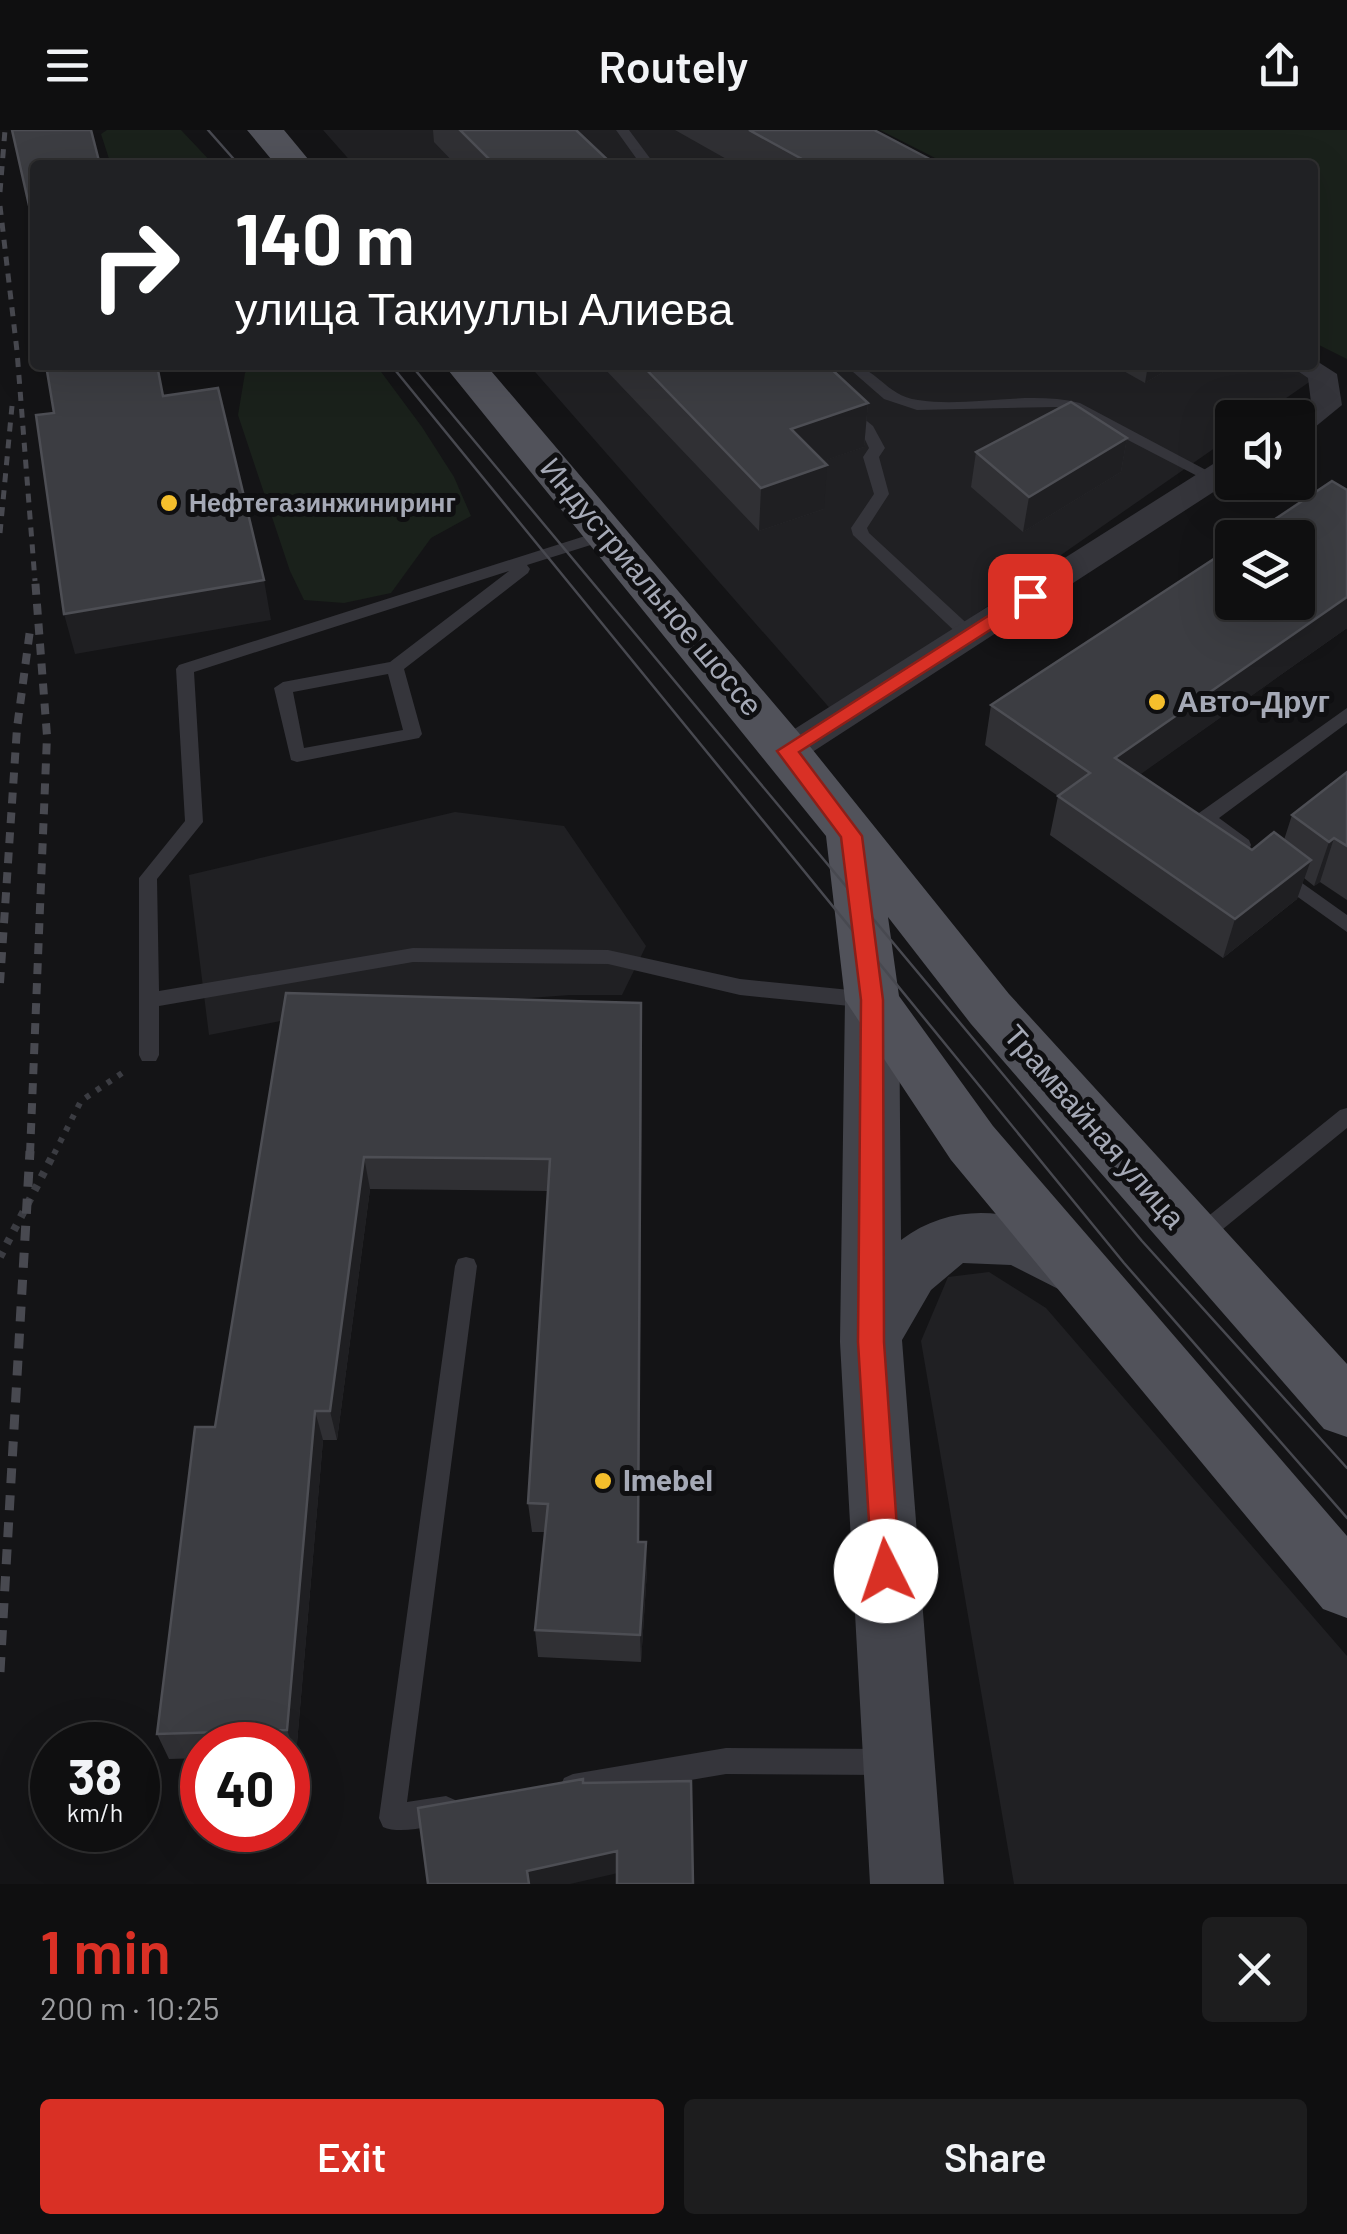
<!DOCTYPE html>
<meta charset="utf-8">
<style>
:root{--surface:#0f0f10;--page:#1d1d1e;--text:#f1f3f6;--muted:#9b9c9f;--line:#2f2f30;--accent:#d93025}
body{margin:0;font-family:Barlow,sans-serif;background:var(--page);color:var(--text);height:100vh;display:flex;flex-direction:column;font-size:38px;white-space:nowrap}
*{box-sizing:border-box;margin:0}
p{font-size:32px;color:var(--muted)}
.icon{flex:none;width:55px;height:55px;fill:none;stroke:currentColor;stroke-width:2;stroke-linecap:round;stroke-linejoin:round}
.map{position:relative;height:1754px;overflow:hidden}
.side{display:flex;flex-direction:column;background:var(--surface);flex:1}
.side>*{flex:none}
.hud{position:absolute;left:30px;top:30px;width:1288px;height:210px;border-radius:10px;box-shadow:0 10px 40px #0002,0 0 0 2px var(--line);background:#202124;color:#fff;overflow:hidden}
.tools{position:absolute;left:1215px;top:270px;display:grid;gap:20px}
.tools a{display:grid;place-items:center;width:100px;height:100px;border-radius:10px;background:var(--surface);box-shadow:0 10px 40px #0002,0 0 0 2px var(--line);font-size:50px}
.speed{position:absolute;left:30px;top:1592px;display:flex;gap:20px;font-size:50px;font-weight:700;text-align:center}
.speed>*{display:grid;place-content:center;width:130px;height:130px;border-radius:50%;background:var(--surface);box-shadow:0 10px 40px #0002,0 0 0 2px var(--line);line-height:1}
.speed small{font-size:25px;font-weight:400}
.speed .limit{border:15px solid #d22;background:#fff;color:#111}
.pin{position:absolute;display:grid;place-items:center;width:85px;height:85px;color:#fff;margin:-42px;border-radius:20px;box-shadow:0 5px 15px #0006}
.me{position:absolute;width:110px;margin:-55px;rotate:356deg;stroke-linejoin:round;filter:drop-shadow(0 0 8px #0008)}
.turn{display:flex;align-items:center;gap:35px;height:210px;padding:0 40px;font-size:45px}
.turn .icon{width:130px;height:130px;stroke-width:2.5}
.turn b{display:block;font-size:70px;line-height:85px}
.round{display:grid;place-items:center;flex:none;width:105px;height:105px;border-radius:10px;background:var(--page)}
.headline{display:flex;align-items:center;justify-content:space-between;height:170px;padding:0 40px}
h1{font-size:60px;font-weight:600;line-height:75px;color:var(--accent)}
.button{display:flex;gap:20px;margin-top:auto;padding:20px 40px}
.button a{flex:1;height:115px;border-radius:10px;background:var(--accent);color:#fff;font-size:40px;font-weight:600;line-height:115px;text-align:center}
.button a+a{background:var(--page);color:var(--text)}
header{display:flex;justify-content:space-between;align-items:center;height:130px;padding:0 40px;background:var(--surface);font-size:45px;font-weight:600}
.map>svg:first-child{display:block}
.built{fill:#202023}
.green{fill:#1a211b}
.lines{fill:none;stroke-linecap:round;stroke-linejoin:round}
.path-far1{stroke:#3b3c42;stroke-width:6;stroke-dasharray:5 8;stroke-linecap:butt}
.path{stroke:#3b3c42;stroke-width:8;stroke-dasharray:6 9;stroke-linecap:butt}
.lane{fill:#35353b;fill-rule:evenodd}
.street{fill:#35353b;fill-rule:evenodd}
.secondary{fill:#43444b;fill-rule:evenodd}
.primary{fill:#51525a;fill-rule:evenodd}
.tram{stroke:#484950;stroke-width:2.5}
.rail-far2{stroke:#484950;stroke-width:5;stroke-dasharray:9 8;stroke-linecap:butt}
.rail-far1{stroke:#484950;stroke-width:8;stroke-dasharray:11 9;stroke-linecap:butt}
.rail{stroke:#484950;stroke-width:9;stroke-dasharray:15 12;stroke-linecap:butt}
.wall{fill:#303034}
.shaded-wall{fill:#1f1f22}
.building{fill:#3c3d42;stroke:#4d4e54;stroke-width:2.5}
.route{fill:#d93025;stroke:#8d1f18;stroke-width:2.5}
.poi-dot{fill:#f5bf2c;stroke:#0f0f11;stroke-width:4}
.labels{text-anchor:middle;stroke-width:10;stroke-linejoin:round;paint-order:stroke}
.far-poi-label{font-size:25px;font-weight:bold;fill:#a5a9b6;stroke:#0f0f11;text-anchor:start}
.street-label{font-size:30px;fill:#a5a9b6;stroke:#0f0f11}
.poi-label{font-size:30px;font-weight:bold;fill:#a5a9b6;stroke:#0f0f11;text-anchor:start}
</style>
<header><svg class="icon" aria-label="menu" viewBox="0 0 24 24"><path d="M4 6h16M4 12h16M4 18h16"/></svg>Routely<svg class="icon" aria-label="share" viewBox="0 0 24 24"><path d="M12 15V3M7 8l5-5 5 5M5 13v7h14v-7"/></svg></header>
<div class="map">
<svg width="1347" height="1754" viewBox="0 0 1347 1754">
<rect width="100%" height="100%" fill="#141416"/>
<!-- built -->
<path class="built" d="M323,0H854L920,35H354Z
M529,235H1296L1318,246L1259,287L1232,288V306L834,583Z
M455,682L564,696L646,816L622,865H570L321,883L209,905L189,745Z
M989,1142L1046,1178L1347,1526V1754H1014L921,1211L948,1147Z"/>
<!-- green -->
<path class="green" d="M107,0H181L214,35H111L101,4Z
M880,0H1347V229L1313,212L1312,35H949Z
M251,235H376L422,297L454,347L471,386L431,408L391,463L344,473L304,470L290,441L238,285L245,243Z"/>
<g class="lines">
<!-- path-far1 -->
<path class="path-far1" d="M54,1024L81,971L125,941"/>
<!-- path -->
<path class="path" d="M0,1127L55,1021"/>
<!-- lane -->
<path class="lane" d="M616,0H629L655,35H641Z
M845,235C878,235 884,266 918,270C970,278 1026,260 1080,273L1221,348L1213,353L1207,351L1070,280L1056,277L917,280L884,269Z
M846,274L873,296L885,318L879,327L889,364L867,398L869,403L975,501V509H963L853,405L851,398L874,364L863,327L869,318L861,301L838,279Z
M607,399L615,404L613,408L527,435L530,439L528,443L404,539L422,604L419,608L297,632L291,630L274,558L283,552L390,532L509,441L194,542L203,692L157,749L159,861L413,818L608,820L740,849L870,862L877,865L880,870L877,875L870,878L740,865L608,834L413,832L159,876V925L156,931H142L139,925V748L185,691L176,539L179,535ZM388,544L403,600L304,618L293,562Z
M1347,578V593L1219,688L1249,710L1251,715L1249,720H1235L1199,693L1197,688L1199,683Z
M1281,738L1347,785V802L1274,750L1272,745L1274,740Z
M1347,978V998L1207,1112L1199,1115L1191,1112L1188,1106L1191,1100L1340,980Z
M466,1127L474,1129L477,1136L407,1672L446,1666L455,1670L459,1679L455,1688C437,1696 401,1705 383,1697L379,1688L455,1136L458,1129Z
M726,1618L886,1619L895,1623L899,1632L895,1641L886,1645L726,1644L573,1670L564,1666L560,1657L564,1648L573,1644Z"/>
<!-- street -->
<path class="street" d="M1312,228L1337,244L1342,275L1309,302L1298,304V288H1289L1311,272L1308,248L1289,235H1312Z
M1232,327V350L800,630L787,633L774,630L769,621L774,612L1221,329Z"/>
<!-- secondary -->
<path class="secondary" d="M872,849L891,855L899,870L901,1110C955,1069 1020,1079 1076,1111C1094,1122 1105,1127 1114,1146L1106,1164L1084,1172L1011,1135L963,1133L931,1160L902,1210L944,1754H870L840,1212L845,870L853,855Z"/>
<!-- primary -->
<path class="primary" d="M247,0H284L313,35H276Z
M444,235H486L804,609L1009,864L1347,1234V1307L1324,1299L971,894L888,787L899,866L993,996L1347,1406V1488L1323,1479L951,1030L845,870L826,706Z"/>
<!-- tram -->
<path class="tram" d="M208,0L239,35
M391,235L1124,1133L1347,1388
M411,235L1142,1111L1347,1338"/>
<!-- rail-far2 -->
<path class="rail-far2" d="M0,62L5,0
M0,76L17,221L35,451
M0,403L12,276"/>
<!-- rail-far1 -->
<path class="rail-far1" d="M0,853L17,598L30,500
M30,1024L47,606L35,448"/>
<!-- rail -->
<path class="rail" d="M0,1542L30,1021"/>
</g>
<!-- wall -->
<path class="wall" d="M433,0H578L577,1L612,35H456L434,12Z
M675,0H874L941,35H737Z
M601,235H827L868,273L864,317L823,331L824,379L759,401Z
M1113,235H1175L1145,253Z
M1127,308L1121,342L1023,402L971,357L976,322Z
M1347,360V498L1140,644L1252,720L1284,710L1292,685L1347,642V770L1320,752L1314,756L1304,748L1297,769L1223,828L1050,705L1058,666L985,615L991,575Z
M286,863L642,906L639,1412L647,1440L641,1532L538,1527L535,1500L545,1402H532L528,1373L548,1061L370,1059L337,1310H323L296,1625L288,1626V1615H202V1628L169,1629L157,1604L215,1297Z"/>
<!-- shaded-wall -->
<path class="shaded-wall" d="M1148,235H1175L1145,253Z
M868,273L864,317L789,343L791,299Z
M1127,308L1121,342L1023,402L1029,367Z
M827,335L824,379L759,401L761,358Z
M264,450L271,490L75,524L64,484Z
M1347,467V498L1107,668L1115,628Z
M1334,708L1320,752L1314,756L1329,712Z
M1311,730L1297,769L1223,828L1235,789Z
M641,873L642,906L638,1439V1412Z
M364,1027L370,1059L337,1310L330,1281Z
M315,1281L323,1310L296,1625L287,1600Z
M646,1412L647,1440L641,1532L640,1505Z
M617,1721L618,1743L570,1754H529L527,1741Z"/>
<!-- building -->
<path class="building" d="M12,0H91L100,35H35V102Z
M460,0H576L612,34L495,35Z
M749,0H874L941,35H813Z
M46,235H157L163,266L218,258L264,450L64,484L36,285L54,283Z
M642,235H827L868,273L791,299L827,335L761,358Z
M1071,272L1127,308L1029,367L976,322Z
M1332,351L1347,360V467L1115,628L1252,720L1274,702L1311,730L1235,789L1058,666L1090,643L991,575L1232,417V472H1298V408H1247Z
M1347,642V716L1334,708L1329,712L1292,685Z
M286,863L641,873L638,1412H646L640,1505L535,1500L548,1374L528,1373L550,1029L364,1027L330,1281H315L287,1600L157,1604L195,1297H215Z
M583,1649V1653L691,1651L693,1754H617V1721L527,1741L529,1754H428L418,1678Z"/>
<!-- route -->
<path class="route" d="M1030,459L1040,466L1037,470L799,622L862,706L883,870L884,1212L900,1441L896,1450L886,1454L876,1450L872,1441L858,1212L861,870L841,707L777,621Z"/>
<!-- markers -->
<g class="poi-dot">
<circle cx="169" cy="373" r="10"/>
<circle cx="1157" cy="572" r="10"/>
<circle cx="603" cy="1351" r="10"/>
</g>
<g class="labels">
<!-- far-poi labels -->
<g class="far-poi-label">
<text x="189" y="382">Нефтегазинжиниринг</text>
</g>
<!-- street labels -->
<g class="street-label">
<text transform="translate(651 457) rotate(50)" y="10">Индустриальное шоссе</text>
<text transform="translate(1094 997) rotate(49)" y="10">Трамвайная улица</text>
</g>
<!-- poi labels -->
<g class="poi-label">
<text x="1177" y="582">Авто-Друг</text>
<text x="623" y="1361">Imebel</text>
</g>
</g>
</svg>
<div class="tools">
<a><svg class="icon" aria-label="sound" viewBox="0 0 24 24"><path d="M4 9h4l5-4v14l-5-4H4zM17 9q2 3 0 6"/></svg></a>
<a><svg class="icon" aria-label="layers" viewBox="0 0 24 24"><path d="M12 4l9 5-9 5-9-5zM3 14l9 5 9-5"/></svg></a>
</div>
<div class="speed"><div>38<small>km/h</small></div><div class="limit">40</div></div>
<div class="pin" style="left:1030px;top:466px;background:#d93025"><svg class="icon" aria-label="arrive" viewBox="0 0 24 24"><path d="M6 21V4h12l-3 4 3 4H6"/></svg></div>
<svg class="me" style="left:886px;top:1441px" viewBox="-20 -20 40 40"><circle r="19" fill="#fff"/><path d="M0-13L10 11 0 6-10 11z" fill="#d93025"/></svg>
<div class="hud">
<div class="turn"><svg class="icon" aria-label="right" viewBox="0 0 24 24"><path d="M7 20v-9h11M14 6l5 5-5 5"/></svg><div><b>140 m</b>улица Такиуллы Алиева</div></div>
</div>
</div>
<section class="side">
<div class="headline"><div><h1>1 min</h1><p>200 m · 10:25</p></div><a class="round"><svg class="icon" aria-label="close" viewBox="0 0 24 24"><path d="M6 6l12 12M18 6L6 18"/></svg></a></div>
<div class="button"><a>Exit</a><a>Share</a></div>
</section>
